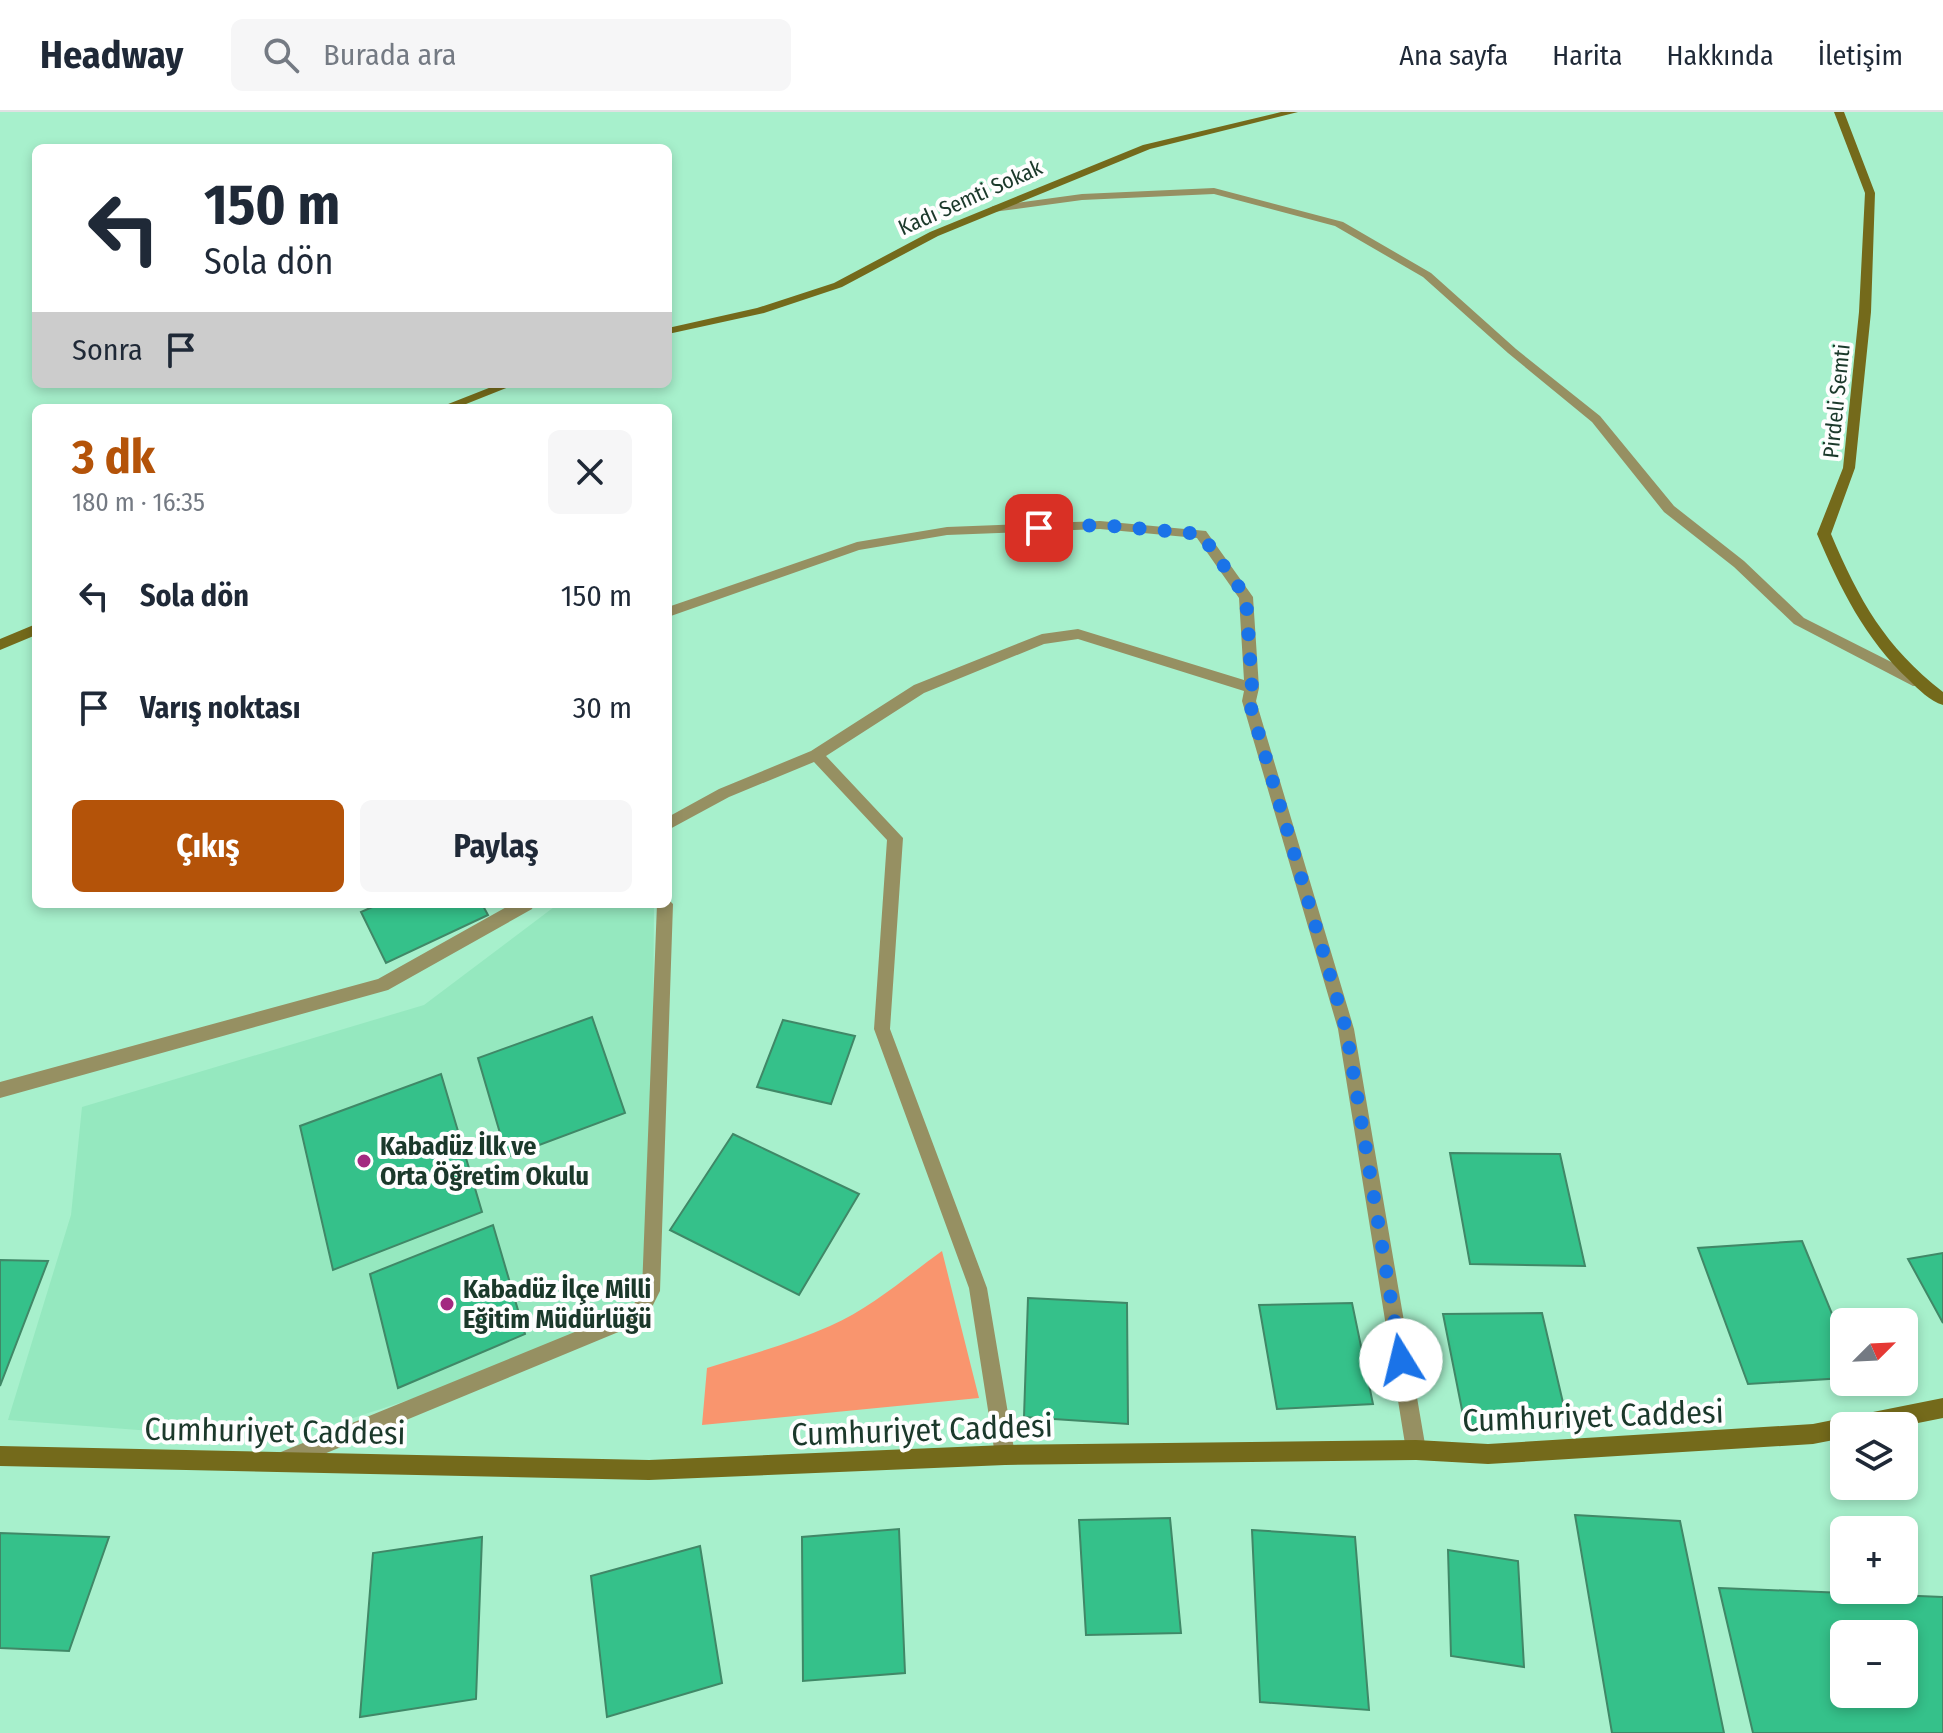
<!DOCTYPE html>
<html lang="tr">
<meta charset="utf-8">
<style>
:root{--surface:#fff;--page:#f6f6f7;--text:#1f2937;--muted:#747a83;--line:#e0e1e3;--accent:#b45309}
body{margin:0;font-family:"Fira Sans Condensed",sans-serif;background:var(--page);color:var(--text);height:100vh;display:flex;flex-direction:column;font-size:30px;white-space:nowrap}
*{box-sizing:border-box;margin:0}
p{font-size:26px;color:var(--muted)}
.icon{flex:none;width:44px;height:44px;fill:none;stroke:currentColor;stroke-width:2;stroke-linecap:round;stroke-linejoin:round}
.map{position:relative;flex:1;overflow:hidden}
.details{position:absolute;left:32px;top:292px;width:640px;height:504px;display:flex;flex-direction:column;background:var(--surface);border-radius:12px;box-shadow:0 4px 12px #0003}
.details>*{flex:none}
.banner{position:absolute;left:32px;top:32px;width:640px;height:244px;border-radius:12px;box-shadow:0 4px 12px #0003;background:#fff;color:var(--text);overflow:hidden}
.needle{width:52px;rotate:66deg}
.fabs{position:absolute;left:1830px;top:1196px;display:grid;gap:16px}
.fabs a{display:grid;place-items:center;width:88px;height:88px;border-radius:12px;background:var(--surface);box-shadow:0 4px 12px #0003;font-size:40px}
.pin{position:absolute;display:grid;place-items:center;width:68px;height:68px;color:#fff;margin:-34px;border-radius:16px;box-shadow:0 4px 12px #0006}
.me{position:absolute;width:88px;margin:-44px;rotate:351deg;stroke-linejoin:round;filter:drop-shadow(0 0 6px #0008)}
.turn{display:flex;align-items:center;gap:28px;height:168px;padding:0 40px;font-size:36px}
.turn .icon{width:104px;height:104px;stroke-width:2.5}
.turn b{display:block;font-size:56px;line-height:68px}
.then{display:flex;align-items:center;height:76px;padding:0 40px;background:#0003;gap:16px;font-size:30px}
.round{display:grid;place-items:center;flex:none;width:84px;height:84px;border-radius:12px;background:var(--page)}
.overview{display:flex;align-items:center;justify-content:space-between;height:136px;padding:0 40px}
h1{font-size:48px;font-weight:700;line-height:60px;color:var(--accent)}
.action{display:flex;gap:16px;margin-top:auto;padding:16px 40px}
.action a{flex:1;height:92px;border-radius:12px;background:var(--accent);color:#fff;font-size:32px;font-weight:700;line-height:92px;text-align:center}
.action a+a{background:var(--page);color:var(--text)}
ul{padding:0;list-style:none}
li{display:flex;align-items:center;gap:24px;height:112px;padding:0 40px}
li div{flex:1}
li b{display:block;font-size:30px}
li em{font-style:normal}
header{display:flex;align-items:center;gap:48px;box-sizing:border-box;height:112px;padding:0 40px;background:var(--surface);border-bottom:2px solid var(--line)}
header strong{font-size:38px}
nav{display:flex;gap:44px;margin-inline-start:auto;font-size:28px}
.search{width:560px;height:72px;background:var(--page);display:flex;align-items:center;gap:20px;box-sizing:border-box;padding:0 28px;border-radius:12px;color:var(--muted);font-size:30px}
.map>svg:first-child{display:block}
.built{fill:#95e8bf}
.green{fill:#f9956e}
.building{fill:#35c18a;stroke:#408867;stroke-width:2;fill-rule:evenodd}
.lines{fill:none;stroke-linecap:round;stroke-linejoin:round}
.street{fill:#969062;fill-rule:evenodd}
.secondary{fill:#746a1b;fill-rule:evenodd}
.route{stroke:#1a73e8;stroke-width:14;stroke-dasharray:0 25.2}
.poi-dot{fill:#a32980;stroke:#fefefe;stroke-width:3}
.labels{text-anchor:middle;stroke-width:8;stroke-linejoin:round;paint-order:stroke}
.far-street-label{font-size:22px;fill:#1b392b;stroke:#fefefe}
.poi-label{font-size:26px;font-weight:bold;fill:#1b392b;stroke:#fefefe;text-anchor:start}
.near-street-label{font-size:32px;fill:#1b392b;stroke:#fefefe}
</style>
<header>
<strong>Headway</strong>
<div class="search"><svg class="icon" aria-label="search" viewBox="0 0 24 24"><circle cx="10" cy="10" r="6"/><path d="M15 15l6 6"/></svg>Burada ara</div>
<nav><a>Ana sayfa</a><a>Harita</a><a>Hakkında</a><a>İletişim</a></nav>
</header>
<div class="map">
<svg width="1943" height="1621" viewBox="0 0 1943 1621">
<rect width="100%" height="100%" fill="#a7f0cc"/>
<!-- built -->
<path class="built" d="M558,792H654L651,1179L638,1203L534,1247L283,1329L8,1308L71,1103L82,995L424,893Z"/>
<!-- green -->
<path class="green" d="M942,1139L979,1286L702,1313L707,1256C748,1243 790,1232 830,1214C871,1196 906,1165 942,1139Z"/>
<!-- building -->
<path class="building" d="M379,792H482L488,803L386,851L361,800Z
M592,905L625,1001L507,1045L478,946Z
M783,908L855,924L831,992L757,975Z
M441,962L482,1100L333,1158L300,1014Z
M733,1022L859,1082L799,1183L670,1118Z
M1450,1041L1560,1042L1585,1154L1470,1152Z
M493,1113L525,1222L398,1276L370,1162Z
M1802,1129L1844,1231V1266L1748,1272L1698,1136Z
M1943,1141V1211L1908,1147Z
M0,1148L48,1149L0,1274Z
M1028,1186L1127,1191L1128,1312L1024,1305Z
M1352,1191L1373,1292L1277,1297L1259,1193Z
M1542,1201L1568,1312L1465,1313L1443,1202Z
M1575,1403L1680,1409L1724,1621H1612Z
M1170,1406L1181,1521L1086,1523L1079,1408Z
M899,1417L905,1561L803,1569L802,1425Z
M1252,1418L1355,1425L1369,1598L1260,1590Z
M0,1421L109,1425L69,1539L0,1536Z
M482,1425L476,1587L360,1605L373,1441Z
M700,1434L722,1571L607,1605L591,1464Z
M1448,1438L1518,1449L1524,1555L1451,1544Z
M1719,1476L1943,1485V1621H1753ZM1844,1522H1904V1582H1844Z"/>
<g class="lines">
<!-- street -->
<path class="street" d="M1214,76L1343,110L1431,161L1516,237L1600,304L1674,394L1744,449L1804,506L1923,566L1925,570L1923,574H1913L1794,512L1734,455L1664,400L1592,310L1508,241L1423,165L1335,114L1214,82L1082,88L993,100L988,97L993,94L1082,82Z
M1100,409L1206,419L1253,485L1259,576L1256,589L1354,917L1426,1338L1423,1345L1416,1348L1409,1345L1406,1338L1338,917L1242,589L1244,579L1078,527L1044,532L924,581L826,644L903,726L890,917L987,1176L1015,1343L1012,1350L1005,1353L998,1350L995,1343L969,1176L874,917L887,728L814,650L729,685L668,718V705L719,677L811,639L914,573L1042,522L1078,517L1244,568L1239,486L1197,426L1100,417L947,423L859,438L668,505V495L857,430L947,415Z
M668,787L673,792L660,1179L645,1209L283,1359L276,1356L273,1349L276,1342L631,1197L642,1178L657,792H668Z
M512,792H534L532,797L388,878L0,986V970L378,867Z"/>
<!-- secondary -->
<path class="secondary" d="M1281,0H1298L1150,37L938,124L842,175L764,201L668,222V216L757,196L834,171L930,120L1143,33Z
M1834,0H1844L1875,81L1871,200L1855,356L1831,422C1859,488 1885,535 1943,580V593C1930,589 1918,577 1909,568C1865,527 1840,476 1817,422L1843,356L1859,200L1865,81Z
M499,272H516L456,296H438Z
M36,512V523L0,538V527Z
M1943,1286V1306L1903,1314H1844V1326L1813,1332L1488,1352L1416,1348L1005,1353L649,1368L0,1354V1334L649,1348L1005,1333L1416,1328L1488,1332L1813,1312Z"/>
</g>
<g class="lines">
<!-- route -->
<path class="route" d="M1039,416L1100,413L1201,422L1246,485L1252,576L1249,589L1346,917L1401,1248"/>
</g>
<!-- markers -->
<g class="poi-dot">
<circle cx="364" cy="1049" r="8"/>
<circle cx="447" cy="1192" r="8"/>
</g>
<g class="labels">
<!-- far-street labels -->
<g class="far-street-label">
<text transform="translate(970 85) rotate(-24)" y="8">Kadı Semti Sokak</text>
<text transform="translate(1836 289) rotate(-84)" y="8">Pirdeli Semti</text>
</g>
<!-- poi labels -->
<g class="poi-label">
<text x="380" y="1043">Kabadüz İlk ve<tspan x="380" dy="30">Orta Öğretim Okulu</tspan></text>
<text x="463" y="1186">Kabadüz İlçe Milli<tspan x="463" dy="30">Eğitim Müdürlüğü</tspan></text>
</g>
<!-- near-street labels -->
<g class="near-street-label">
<text transform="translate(1593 1304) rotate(-2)" y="11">Cumhuriyet Caddesi</text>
<text transform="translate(922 1318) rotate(-2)" y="11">Cumhuriyet Caddesi</text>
<text transform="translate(275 1319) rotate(1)" y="11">Cumhuriyet Caddesi</text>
</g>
</g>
</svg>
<div class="fabs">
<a><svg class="needle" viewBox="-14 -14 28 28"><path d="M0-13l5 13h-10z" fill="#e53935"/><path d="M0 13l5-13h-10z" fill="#747a83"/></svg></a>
<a><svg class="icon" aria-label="layers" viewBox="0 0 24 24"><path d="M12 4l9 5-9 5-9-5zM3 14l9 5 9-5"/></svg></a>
<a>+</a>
<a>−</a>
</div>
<div class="pin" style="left:1039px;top:416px;background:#d93025"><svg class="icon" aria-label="arrive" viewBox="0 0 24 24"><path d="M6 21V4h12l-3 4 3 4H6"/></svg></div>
<svg class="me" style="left:1401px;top:1248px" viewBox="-20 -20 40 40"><circle r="19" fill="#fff"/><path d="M0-13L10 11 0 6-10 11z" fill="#1a73e8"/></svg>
<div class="banner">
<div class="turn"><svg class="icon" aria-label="left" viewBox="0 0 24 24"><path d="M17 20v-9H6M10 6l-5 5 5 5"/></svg><div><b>150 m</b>Sola dön</div></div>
<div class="then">Sonra<svg class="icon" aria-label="arrive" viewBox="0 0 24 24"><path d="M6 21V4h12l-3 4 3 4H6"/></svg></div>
</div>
<section class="details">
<div class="overview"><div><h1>3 dk</h1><p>180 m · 16:35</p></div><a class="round"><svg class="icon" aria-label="close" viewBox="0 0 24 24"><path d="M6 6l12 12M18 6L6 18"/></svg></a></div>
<ul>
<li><svg class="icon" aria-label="left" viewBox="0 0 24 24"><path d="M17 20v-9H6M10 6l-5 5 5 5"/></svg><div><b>Sola dön</b></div><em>150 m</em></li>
<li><svg class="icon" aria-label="arrive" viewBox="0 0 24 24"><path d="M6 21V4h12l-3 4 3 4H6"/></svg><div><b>Varış noktası</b></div><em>30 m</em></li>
</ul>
<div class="action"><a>Çıkış</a><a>Paylaş</a></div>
</section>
</div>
